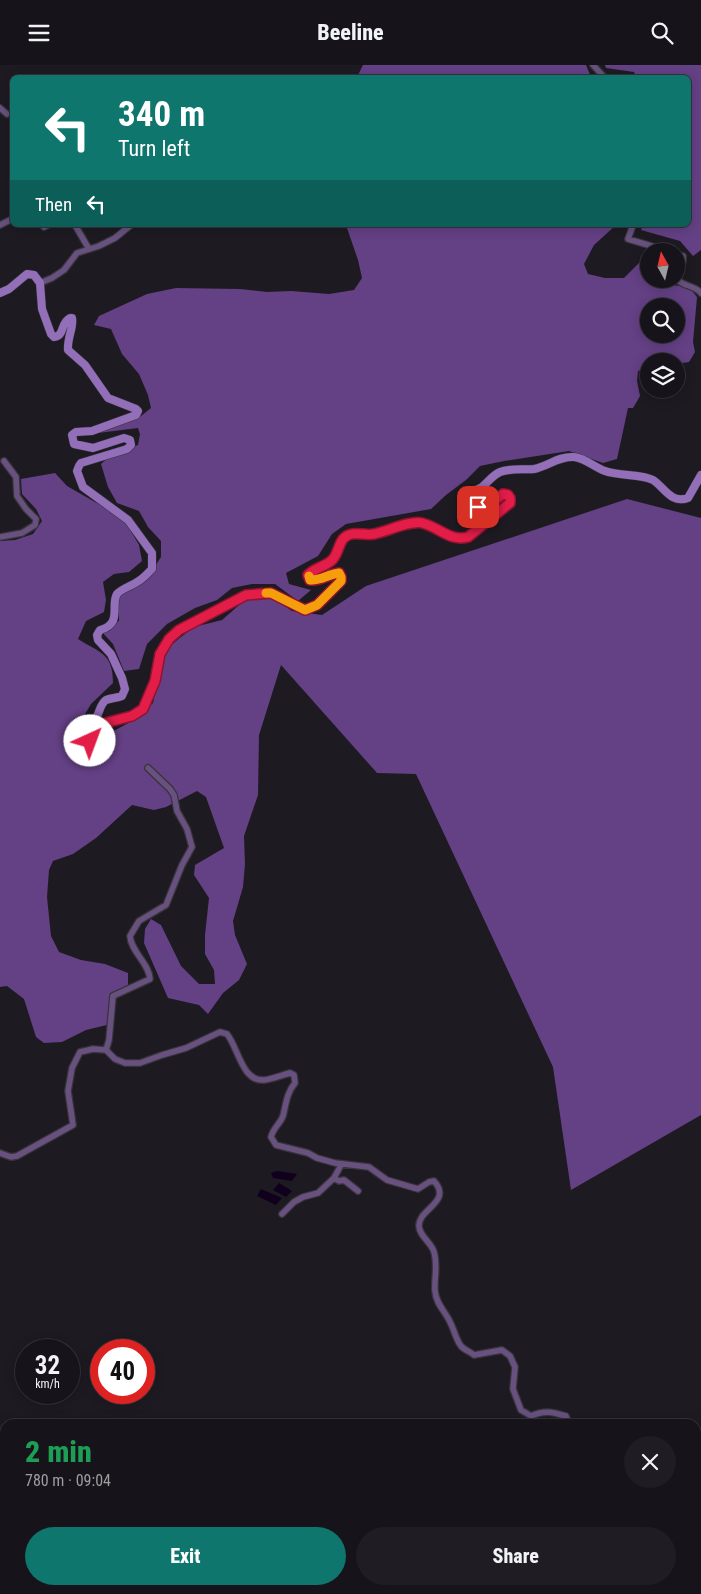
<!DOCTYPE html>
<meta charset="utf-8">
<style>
:root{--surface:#16141a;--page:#1f1d23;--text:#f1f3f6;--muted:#9e9ea2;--line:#353339;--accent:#0f766e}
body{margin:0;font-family:"Roboto Condensed",sans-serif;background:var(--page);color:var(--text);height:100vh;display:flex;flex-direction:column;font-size:19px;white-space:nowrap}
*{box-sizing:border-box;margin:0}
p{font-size:16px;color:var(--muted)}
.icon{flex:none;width:28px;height:28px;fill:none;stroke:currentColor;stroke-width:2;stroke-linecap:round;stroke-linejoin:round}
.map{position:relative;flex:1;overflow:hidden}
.sheet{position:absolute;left:0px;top:1354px;width:701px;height:176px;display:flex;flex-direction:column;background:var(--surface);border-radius:15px 15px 0 0;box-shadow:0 2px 12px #0003,0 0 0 1px var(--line)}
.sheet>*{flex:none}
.banner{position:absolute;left:10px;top:10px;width:681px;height:152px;border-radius:8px;box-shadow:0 2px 12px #0003,0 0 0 1px var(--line);background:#0f766e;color:#fff;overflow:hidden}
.needle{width:32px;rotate:352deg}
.fabs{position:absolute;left:640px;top:178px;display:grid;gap:10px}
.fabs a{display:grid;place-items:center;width:45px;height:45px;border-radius:50%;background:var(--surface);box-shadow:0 2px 12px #0003,0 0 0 1px var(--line);font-size:25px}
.speed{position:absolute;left:15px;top:1274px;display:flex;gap:10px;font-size:25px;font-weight:700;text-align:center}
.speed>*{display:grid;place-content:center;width:65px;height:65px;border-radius:50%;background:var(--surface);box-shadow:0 2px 12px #0003,0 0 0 1px var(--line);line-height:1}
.speed small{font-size:12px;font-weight:400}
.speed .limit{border:8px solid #d22;background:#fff;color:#111}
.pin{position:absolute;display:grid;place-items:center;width:42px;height:42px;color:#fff;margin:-21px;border-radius:10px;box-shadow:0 2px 8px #0006}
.me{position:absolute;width:55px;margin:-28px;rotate:43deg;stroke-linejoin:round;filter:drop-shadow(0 0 4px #0008)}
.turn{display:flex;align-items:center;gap:18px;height:105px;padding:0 25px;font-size:22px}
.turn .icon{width:65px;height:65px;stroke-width:2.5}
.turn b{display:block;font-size:35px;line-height:42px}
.then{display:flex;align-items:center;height:48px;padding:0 25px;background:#0003;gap:10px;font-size:19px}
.round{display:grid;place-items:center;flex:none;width:52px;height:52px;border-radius:26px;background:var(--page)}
.summary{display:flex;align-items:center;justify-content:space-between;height:85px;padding:0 25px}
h1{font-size:30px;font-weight:800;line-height:38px;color:#1e9e55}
.primary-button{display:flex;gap:10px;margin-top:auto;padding:10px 25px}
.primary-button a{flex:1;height:58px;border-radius:30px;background:var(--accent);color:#fff;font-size:20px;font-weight:800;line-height:58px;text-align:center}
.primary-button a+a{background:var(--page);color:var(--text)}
header{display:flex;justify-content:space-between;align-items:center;height:65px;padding:0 25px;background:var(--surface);font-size:22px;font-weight:800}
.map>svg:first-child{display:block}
.forest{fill:#644085;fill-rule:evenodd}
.water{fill:#10001e}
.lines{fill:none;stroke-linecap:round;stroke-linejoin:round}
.street-casing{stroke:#37343b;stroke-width:8}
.secondary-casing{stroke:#37343b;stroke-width:9}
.street{stroke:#68517f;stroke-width:5.5}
.secondary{stroke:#936eb9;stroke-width:8}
.route-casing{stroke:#92132f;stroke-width:12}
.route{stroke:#e11d48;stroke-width:9}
.slow{stroke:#f59e0b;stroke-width:9}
</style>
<header><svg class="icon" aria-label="menu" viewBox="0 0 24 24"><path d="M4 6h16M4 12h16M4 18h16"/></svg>Beeline<svg class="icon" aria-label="search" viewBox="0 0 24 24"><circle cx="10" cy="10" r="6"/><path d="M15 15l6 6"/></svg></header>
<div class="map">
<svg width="701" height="1529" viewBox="0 0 701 1529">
<rect width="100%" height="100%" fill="#1e1a22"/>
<!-- forest -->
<path class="forest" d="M363,0H586L591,12H357Z
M605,0H701V185L693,191L680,176L641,165L643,160H689V12H636L634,7L606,3Z
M346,160H616L594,180L584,199L588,209L605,213H624L644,193L649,192V214H665L664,219L689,222L697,232L693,277L695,287L689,297L676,299V296H649V304L638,306L637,316L640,331L633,343H628L617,394L603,398L569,386L504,396L480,401L466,415L446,430L431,444L346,459L332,469L318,491L286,508L289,519L311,525L298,536L275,519H252L232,523L217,535L195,543L167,559L147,579L139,604L124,606L113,579L100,565L119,556V523L152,506L161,492V476L148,462L139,446L117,438L108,422L101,399L109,392L138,380L140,369L138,363L98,368L101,364L141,351L151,343L148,330L139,309L122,289L111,264L94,260L99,251L147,229L176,223L240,224L267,227L291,226L329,229L354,225L362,213L358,195ZM649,241H676V269H649Z
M55,408L67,421L95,437L121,449L139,480L142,496L129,507L114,509L103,517L106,535L104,547L86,556L78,574C100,588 113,588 113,618L91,639L81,656L74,675L80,682L93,677L134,655L153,638L164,586L181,572L194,562L222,555L246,534L270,531L292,546L322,550L366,521L627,434L701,453V1050L571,1125L553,1002L416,709L377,708L281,600L259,670L258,730L244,771L245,799L243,822L233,856L235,870L247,899L239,915L223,928L208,949L199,940L168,933L144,878L145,864L151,854L161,860L181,901L199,919H215L214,905L205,889V870L209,833L194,810L195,800L224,783L206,732L197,726L166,742L154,745L132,740L96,773L73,789L53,796L49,805L47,832L51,871L59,887L81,895L105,899L128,908V920L113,938L111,959L86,965L62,977L44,978L36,972L24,934L7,921L0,922V476L15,475L33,469L42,456L36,444L22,429L21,414Z
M696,1390L701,1391V1446H696Z"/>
<!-- water -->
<path class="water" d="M277,1106L297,1109L292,1116L273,1113L271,1108Z
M279,1118L292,1126L286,1132L273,1125Z
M261,1124L282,1133L276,1140L257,1131Z"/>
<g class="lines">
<!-- street casing -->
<g class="street-casing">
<path id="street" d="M593,0L604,12
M0,43L7,49
M0,160L12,154
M43,160L44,162L48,160
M75,160L89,184
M633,160L628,174L668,186
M676,189L683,191V196L677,214C683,222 695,220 701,228
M40,218L52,213L64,205L77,188L99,181L115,173L131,160
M0,472L22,468L35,460L36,454L26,444L17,431L16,412L4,396
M106,985L109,975L113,931L150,914C149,898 131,887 130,871L139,856L166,840L182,800L192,782L187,764L177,746L174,730L170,724L148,703
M0,1088L11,1092L17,1091L73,1060L68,1026L72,1003L80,987L93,984L106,985L115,994L125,998H140L162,990L186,983L220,967L227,969C238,982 242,1017 264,1015C273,1014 282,1010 290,1008L294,1010L295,1018C287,1027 286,1039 283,1051C280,1059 273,1063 271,1072L276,1080L308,1088L317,1093L335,1098L369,1102L387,1115L418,1124L429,1117L434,1116C453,1137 418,1144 419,1161C419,1171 432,1178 434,1187C438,1201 434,1213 435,1226C436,1239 445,1246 450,1257C454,1264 456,1275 461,1281C464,1285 471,1287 474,1290L502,1285L510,1291L515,1302L513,1324L521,1345L531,1351C544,1345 552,1347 566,1351L569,1359
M341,1100L334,1113L339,1116L344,1115L358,1126
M282,1149L294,1137L303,1132L318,1128L334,1113
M249,1525L253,1529
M387,1525L391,1529
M573,1525H584L589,1529
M476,1529H489
M511,1529L516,1525"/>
</g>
<!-- secondary casing -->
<g class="secondary-casing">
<path id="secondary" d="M0,228L9,224L27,209L34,210L40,218L42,244L51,269L54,272C65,271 60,258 70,253H72C74,262 67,273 68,285L85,300L108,333L136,344L138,346L136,350L92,366L76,367L72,370L74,379L93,383L124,373L130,375L131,380L127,384L81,398L79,401L77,406L83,422L128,455L152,488V504C147,509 143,514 137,517C131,521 121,524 117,529C110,540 123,559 100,565L97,570L98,575L111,589L122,613L125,624L122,631C117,633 111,633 106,635C100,639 100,647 96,653C93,660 86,666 84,674L87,676H90L105,658L132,651L143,644L155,615L160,589L169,574L179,565L246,530L271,528L290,539L305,545L317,540L341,516V512L339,509C329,508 320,516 310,515L308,510L311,507C318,503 330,499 333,493C337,487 339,478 344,473C352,465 364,471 374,469C386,467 410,455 422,458C439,462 450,477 468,472L509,438L510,435L508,430L503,429C489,440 480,448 464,435L465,428C471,426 476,426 482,422C488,417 493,410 500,407C510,403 522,405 534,404C548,401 559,391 574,392C585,393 594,402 605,406C618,411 643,409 653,415C665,423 671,439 688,433L701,410"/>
</g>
<!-- street -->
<use href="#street" class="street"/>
<!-- secondary -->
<use href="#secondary" class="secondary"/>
</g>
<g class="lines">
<!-- route casing -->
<g class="route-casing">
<path id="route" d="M90,676L105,658L132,651L143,644L155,616L160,589L169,574L179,565L246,530L271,528L305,545L317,540L341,516V512L339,508C329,509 320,516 310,515L308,510C314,503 324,502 331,496C338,491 338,479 344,473C352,465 364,471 374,469C386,467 410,455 422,458C439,462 450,477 468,472L510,438V433L508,430L503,429L490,439L478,442"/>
</g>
<!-- route -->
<use href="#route" class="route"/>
<!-- slow -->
<path class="slow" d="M266,528H271L305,545L317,540L341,516V512L339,508C329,509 320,516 310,515L309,511"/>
</g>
</svg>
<div class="fabs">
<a><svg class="needle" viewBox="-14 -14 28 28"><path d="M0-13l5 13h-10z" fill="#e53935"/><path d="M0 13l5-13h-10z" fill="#9e9ea2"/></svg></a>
<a><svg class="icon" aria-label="search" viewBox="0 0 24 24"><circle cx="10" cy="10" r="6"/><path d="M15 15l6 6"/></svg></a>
<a><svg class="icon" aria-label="layers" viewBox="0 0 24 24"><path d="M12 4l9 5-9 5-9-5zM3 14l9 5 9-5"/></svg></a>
</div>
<div class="speed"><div>32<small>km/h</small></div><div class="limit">40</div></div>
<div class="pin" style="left:478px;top:442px;background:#d93025"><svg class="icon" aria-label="arrive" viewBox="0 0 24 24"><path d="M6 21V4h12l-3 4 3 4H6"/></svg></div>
<svg class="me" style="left:90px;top:676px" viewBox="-20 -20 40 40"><circle r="19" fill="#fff"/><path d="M0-13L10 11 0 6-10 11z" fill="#e11d48"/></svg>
<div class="banner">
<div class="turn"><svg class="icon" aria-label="left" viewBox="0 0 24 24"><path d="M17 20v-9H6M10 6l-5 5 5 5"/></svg><div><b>340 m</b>Turn left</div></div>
<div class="then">Then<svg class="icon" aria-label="left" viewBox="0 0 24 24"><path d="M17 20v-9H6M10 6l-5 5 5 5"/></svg></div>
</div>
<section class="sheet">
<div class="summary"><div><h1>2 min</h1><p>780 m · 09:04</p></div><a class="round"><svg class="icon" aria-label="close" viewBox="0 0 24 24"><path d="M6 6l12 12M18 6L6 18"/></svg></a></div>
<div class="primary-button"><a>Exit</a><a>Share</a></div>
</section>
</div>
